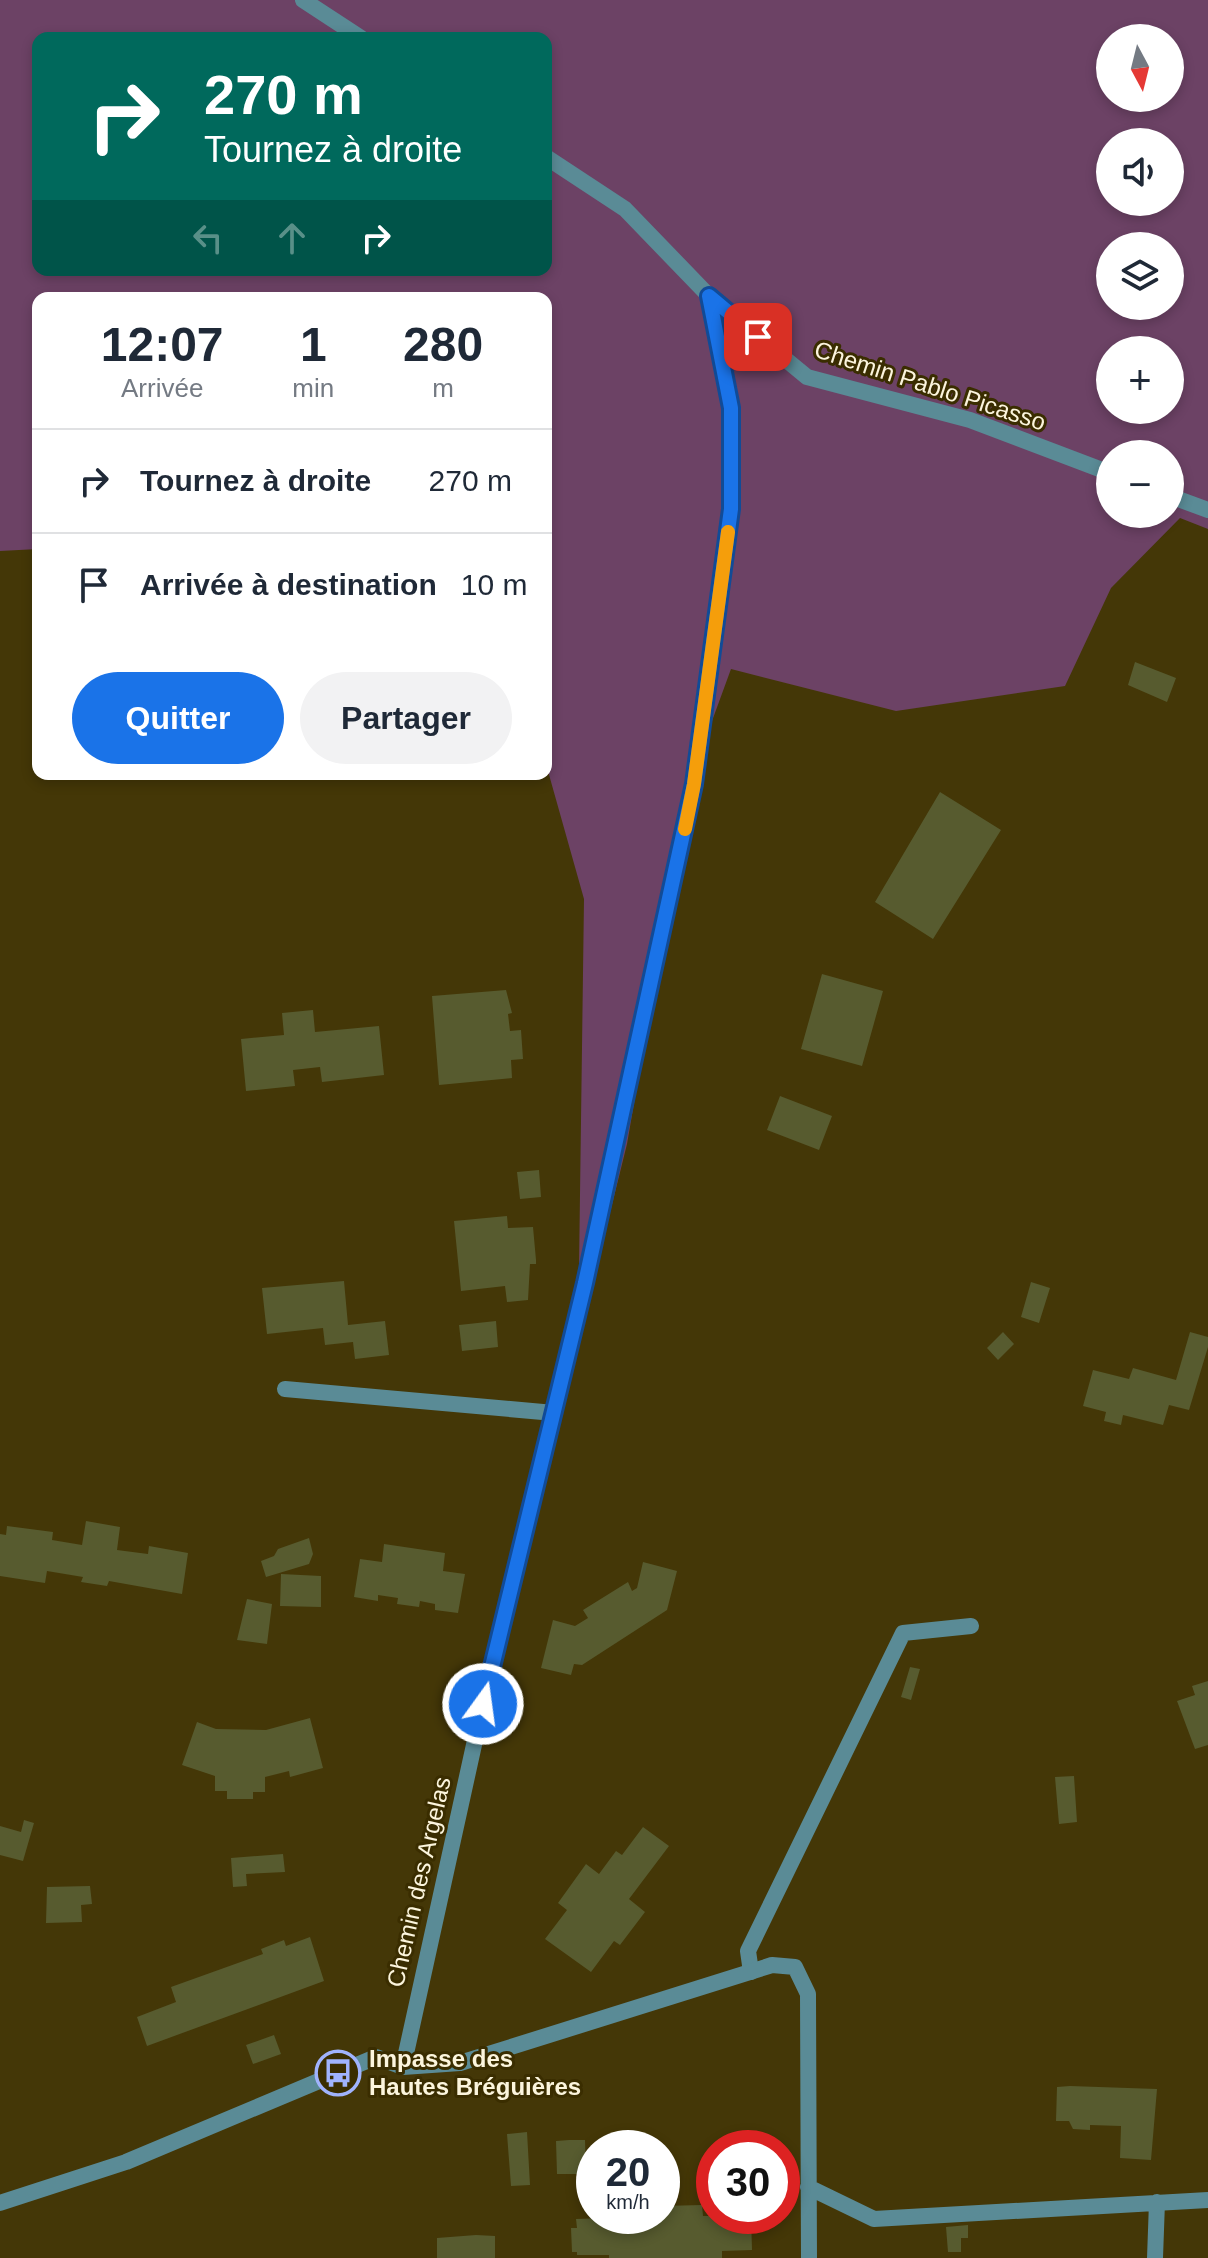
<!DOCTYPE html>
<html lang="fr">
<meta charset="utf-8">
<style>
:root{--surface:#fff;--page:#f2f2f3;--text:#1f2937;--muted:#747a83;--line:#e0e1e3;--accent:#1a73e8}
body{margin:0;font-family:Helvetica,sans-serif;background:var(--page);color:var(--text);height:100vh;display:flex;flex-direction:column;font-size:30px;white-space:nowrap}
*{box-sizing:border-box;margin:0}
p{font-size:26px;color:var(--muted)}
.icon{flex:none;width:44px;height:44px;fill:none;stroke:currentColor;stroke-width:2;stroke-linecap:round;stroke-linejoin:round}
.map{position:relative;flex:1;overflow:hidden}
.panel{position:absolute;left:32px;top:292px;width:520px;height:488px;display:flex;flex-direction:column;background:var(--surface);border-radius:16px;box-shadow:0 4px 12px #0003}
.panel>*{flex:none}
.guide{position:absolute;left:32px;top:32px;width:520px;height:244px;border-radius:16px;box-shadow:0 4px 12px #0003;background:#00695c;color:#fff;overflow:hidden}
.needle{width:52px;rotate:173deg}
.buttons{position:absolute;left:1096px;top:24px;display:grid;gap:16px}
.buttons a{display:grid;place-items:center;width:88px;height:88px;border-radius:50%;background:var(--surface);box-shadow:0 4px 12px #0003;font-size:40px}
.speed{position:absolute;left:576px;top:2130px;display:flex;gap:16px;font-size:40px;font-weight:700;text-align:center}
.speed>*{display:grid;place-content:center;width:104px;height:104px;border-radius:50%;background:var(--surface);box-shadow:0 4px 12px #0003;line-height:1}
.speed small{font-size:20px;font-weight:400}
.speed .limit{border:12px solid #d22;background:#fff;color:#111}
.pin{position:absolute;display:grid;place-items:center;width:68px;height:68px;color:#fff;margin:-34px;border-radius:16px;box-shadow:0 4px 12px #0006}
.me{position:absolute;width:88px;margin:-44px;rotate:14deg;stroke-linejoin:round;filter:drop-shadow(0 0 6px #0008)}
.turn{display:flex;align-items:center;gap:28px;height:168px;padding:0 40px;font-size:36px}
.turn .icon{width:104px;height:104px;stroke-width:2.5}
.turn b{display:block;font-size:56px;line-height:68px}
.lanes{display:flex;align-items:center;height:76px;padding:0 40px;background:#0003;justify-content:center;gap:40px;direction:ltr}
.lanes .off{opacity:.35}
.eta{display:flex;justify-content:space-evenly;align-items:center;height:136px;text-align:center}
.eta b{font-size:48px;font-weight:700;line-height:56px}
.button{display:flex;gap:16px;margin-top:auto;padding:16px 40px}
.button a{flex:1;height:92px;border-radius:48px;background:var(--accent);color:#fff;font-size:32px;font-weight:700;line-height:92px;text-align:center}
.button a+a{background:var(--page);color:var(--text)}
ul{padding:0;list-style:none}
li{display:flex;align-items:center;gap:24px;height:104px;padding:0 40px;border-top:2px solid var(--line)}
li div{flex:1}
li b{display:block;font-size:30px}
li em{font-style:normal}
.map>svg:first-child{display:block}
.green{fill:#6c4265;fill-rule:evenodd}
.building{fill:#575b2f}
.lines{fill:none;stroke-linecap:round;stroke-linejoin:round}
.service{stroke:#5a8b96;stroke-width:16}
.minor{stroke:#5a8b96;stroke-width:16}
.route-casing{stroke:#114b97;stroke-width:20}
.route{stroke:#1a73e8;stroke-width:14}
.slow{stroke:#f59e0b;stroke-width:14}
.labels{text-anchor:middle;stroke-width:6;stroke-linejoin:round;paint-order:stroke}
.street-label{font-size:24px;fill:#fcf5dd;stroke:#3a2d00}
.poi-label{font-size:24px;font-weight:bold;fill:#fcf5dd;stroke:#3a2d00;text-anchor:start}
</style>
<div class="map">
<svg width="1208" height="2258" viewBox="0 0 1208 2258">
<rect width="100%" height="100%" fill="#443707"/>
<!-- green -->
<path class="green" d="M0,0H1208V529L1180,518L1111,588L1065,686L896,711L731,669L689,784L627,1144L578,1342L584,899L546,764V298H38V549L0,551ZM38,38H546V270H38ZM1110,38H1170V98H1110ZM1110,142H1170V202H1110ZM1110,246H1170V306H1110ZM1110,350H1170V410H1110ZM1110,454H1170V514H1110Z"/>
<!-- building -->
<path class="building" d="M1135,662L1176,678L1167,702L1128,685Z
M940,792L1001,830L933,939L875,902Z
M822,974L883,991L862,1066L801,1049Z
M506,990L512,1013L508,1014L510,1031L521,1030L523,1059L511,1060L512,1078L439,1085L432,996Z
M313,1010L315,1032L379,1026L384,1075L322,1082L320,1067L293,1070L295,1086L246,1091L241,1039L284,1035L282,1013Z
M780,1096L832,1116L819,1150L767,1130Z
M539,1170L541,1197L520,1199L517,1172Z
M507,1216L508,1228L533,1227L536,1260V1264H530L528,1300L507,1302L505,1286L461,1291L454,1221Z
M344,1281L348,1325L385,1321L389,1355L355,1359L353,1342L325,1345L323,1328L267,1334L262,1288Z
M1031,1282L1050,1288L1039,1323L1021,1317Z
M496,1321L498,1347L462,1351L459,1325Z
M1003,1332L1014,1344L998,1360L987,1348Z
M1190,1332L1208,1337V1347L1189,1410L1169,1405L1163,1425L1123,1415L1121,1425L1104,1421L1106,1412L1083,1406L1093,1370L1129,1379L1133,1368L1176,1380Z
M86,1521L120,1527L117,1550L148,1554L149,1546L188,1553L182,1594L109,1581L107,1586L81,1582L83,1577L47,1571L45,1583L0,1576V1534L6,1535L7,1526L53,1532L52,1540L82,1545Z
M309,1538L313,1554L309,1564L266,1577L261,1561L274,1556L278,1549Z
M384,1544L445,1553L443,1571L465,1574L458,1613L435,1610V1604L420,1601L419,1607L397,1604L398,1598L378,1595V1601L354,1597L360,1559L382,1562Z
M643,1562L677,1571L667,1610L582,1665L574,1664L571,1675L541,1668L553,1620L575,1626L588,1618L583,1610L628,1582L632,1591L637,1588Z
M281,1574L321,1576V1607L280,1606Z
M247,1599L272,1604L267,1644L237,1640Z
M910,1667L920,1669L911,1700L901,1697Z
M1208,1681V1745L1195,1749L1177,1701L1195,1695L1192,1686Z
M310,1718L323,1768L290,1777L289,1771L265,1777V1792H253V1799H227V1791H215V1776L182,1765L197,1722L216,1729L266,1730Z
M1074,1776L1077,1822L1059,1824L1055,1777Z
M24,1820L34,1823L23,1861L0,1855V1826L21,1832Z
M643,1827L669,1846L629,1899L645,1912L620,1945L614,1941L591,1972L545,1939L567,1910L558,1903L586,1864L599,1874L616,1851L622,1855Z
M283,1854L285,1872L246,1874L247,1886L233,1887L231,1858Z
M90,1886L92,1904L81,1905L82,1922L46,1923L47,1887Z
M310,1937L324,1981L147,2046L137,2017L176,2002L171,1987L263,1954L261,1949L284,1940L286,1946Z
M274,2035L281,2054L253,2064L246,2045Z
M1070,2086L1157,2089L1151,2160L1120,2158L1121,2126L1090,2125V2130L1073,2129L1069,2121H1056L1057,2087Z
M527,2132L530,2185L511,2186L507,2134Z
M569,2140H585L586,2174H557L556,2141Z
M702,2205L703,2216H751L752,2250L722,2251V2258H609V2255H577V2252H572L571,2228H577L576,2219L662,2216V2206Z
M968,2225V2238H961V2252H948L946,2227Z
M476,2235L495,2236V2258H437V2238Z"/>
<g class="lines">
<!-- service -->
<path class="service" d="M285,1389L554,1413
M751,1972L748,1951L903,1633L971,1626"/>
<!-- minor -->
<path class="minor" d="M303,0L361,38
M546,157L625,209L709,296L807,377L970,420L1110,473
M1170,496L1208,510
M403,2067L460,2063L772,1965L795,1967L808,1994L809,2258
M808,2187L874,2219L1208,2200
M0,2203L126,2162L376,2057L403,2067L483,1704L585,1283L694,784L731,509V408L709,296
M1155,2258L1157,2202"/>
</g>
<g class="lines">
<!-- route casing -->
<g class="route-casing">
<path id="route" d="M483,1704L585,1283L694,784L731,509V408L709,296L758,337"/>
</g>
<!-- route -->
<use href="#route" class="route"/>
<!-- slow -->
<path class="slow" d="M685,829L694,784L728,532"/>
</g>
<!-- icons -->
<defs>
<g id="bus-ring" transform="scale(2.3)"><circle r="9.5" fill="#3a2d00" stroke="#a0b3fd" stroke-width="1.5"/><path d="M-5-6H5V4H4V6H2V4H-2V6H-4V4H-5ZM-3.5-4V0h7V-4ZM-3.5 1.2v1.5H-2V1.2ZM2 1.2v1.5H3.5V1.2Z" fill="#a0b3fd"/></g>
</defs>
<g fill-rule="evenodd">
<use href="#bus-ring" x="338" y="2073"/>
</g>
<g class="labels">
<!-- street labels -->
<g class="street-label">
<text transform="translate(930 386) rotate(18)" y="8">Chemin Pablo Picasso</text>
<text transform="translate(419 1882) rotate(-77)" y="8">Chemin des Argelas</text>
</g>
<!-- poi labels -->
<g class="poi-label">
<text x="369" y="2067">Impasse des<tspan x="369" dy="28">Hautes Bréguières</tspan></text>
</g>
</g>
</svg>
<div class="buttons">
<a><svg class="needle" viewBox="-14 -14 28 28"><path d="M0-13l5 13h-10z" fill="#e53935"/><path d="M0 13l5-13h-10z" fill="#747a83"/></svg></a>
<a><svg class="icon" aria-label="sound" viewBox="0 0 24 24"><path d="M4 9h4l5-4v14l-5-4H4zM17 9q2 3 0 6"/></svg></a>
<a><svg class="icon" aria-label="layers" viewBox="0 0 24 24"><path d="M12 4l9 5-9 5-9-5zM3 14l9 5 9-5"/></svg></a>
<a>+</a>
<a>−</a>
</div>
<div class="speed"><div>20<small>km/h</small></div><div class="limit">30</div></div>
<div class="pin" style="left:758px;top:337px;background:#d93025"><svg class="icon" aria-label="arrive" viewBox="0 0 24 24"><path d="M6 21V4h12l-3 4 3 4H6"/></svg></div>
<svg class="me" style="left:483px;top:1704px" viewBox="-20 -20 40 40"><circle r="17" fill="#1a73e8" stroke="#fff" stroke-width="3"/><path d="M0-11L8 9 0 5-8 9z" fill="#fff"/></svg>
<div class="guide">
<div class="turn"><svg class="icon" aria-label="right" viewBox="0 0 24 24"><path d="M7 20v-9h11M14 6l5 5-5 5"/></svg><div><b>270 m</b>Tournez à droite</div></div>
<div class="lanes"><svg class="icon off" aria-label="left" viewBox="0 0 24 24"><path d="M17 20v-9H6M10 6l-5 5 5 5"/></svg><svg class="icon off" aria-label="ahead" viewBox="0 0 24 24"><path d="M12 20V5M6 11l6-6 6 6"/></svg><svg class="icon" aria-label="right" viewBox="0 0 24 24"><path d="M7 20v-9h11M14 6l5 5-5 5"/></svg></div>
</div>
<section class="panel">
<div class="eta">
<div><b>12:07</b><p>Arrivée</p></div>
<div><b>1</b><p>min</p></div>
<div><b>280</b><p>m</p></div>
</div>
<ul>
<li><svg class="icon" aria-label="right" viewBox="0 0 24 24"><path d="M7 20v-9h11M14 6l5 5-5 5"/></svg><div><b>Tournez à droite</b></div><em>270 m</em></li>
<li><svg class="icon" aria-label="arrive" viewBox="0 0 24 24"><path d="M6 21V4h12l-3 4 3 4H6"/></svg><div><b>Arrivée à destination</b></div><em>10 m</em></li>
</ul>
<div class="button"><a>Quitter</a><a>Partager</a></div>
</section>
</div>
